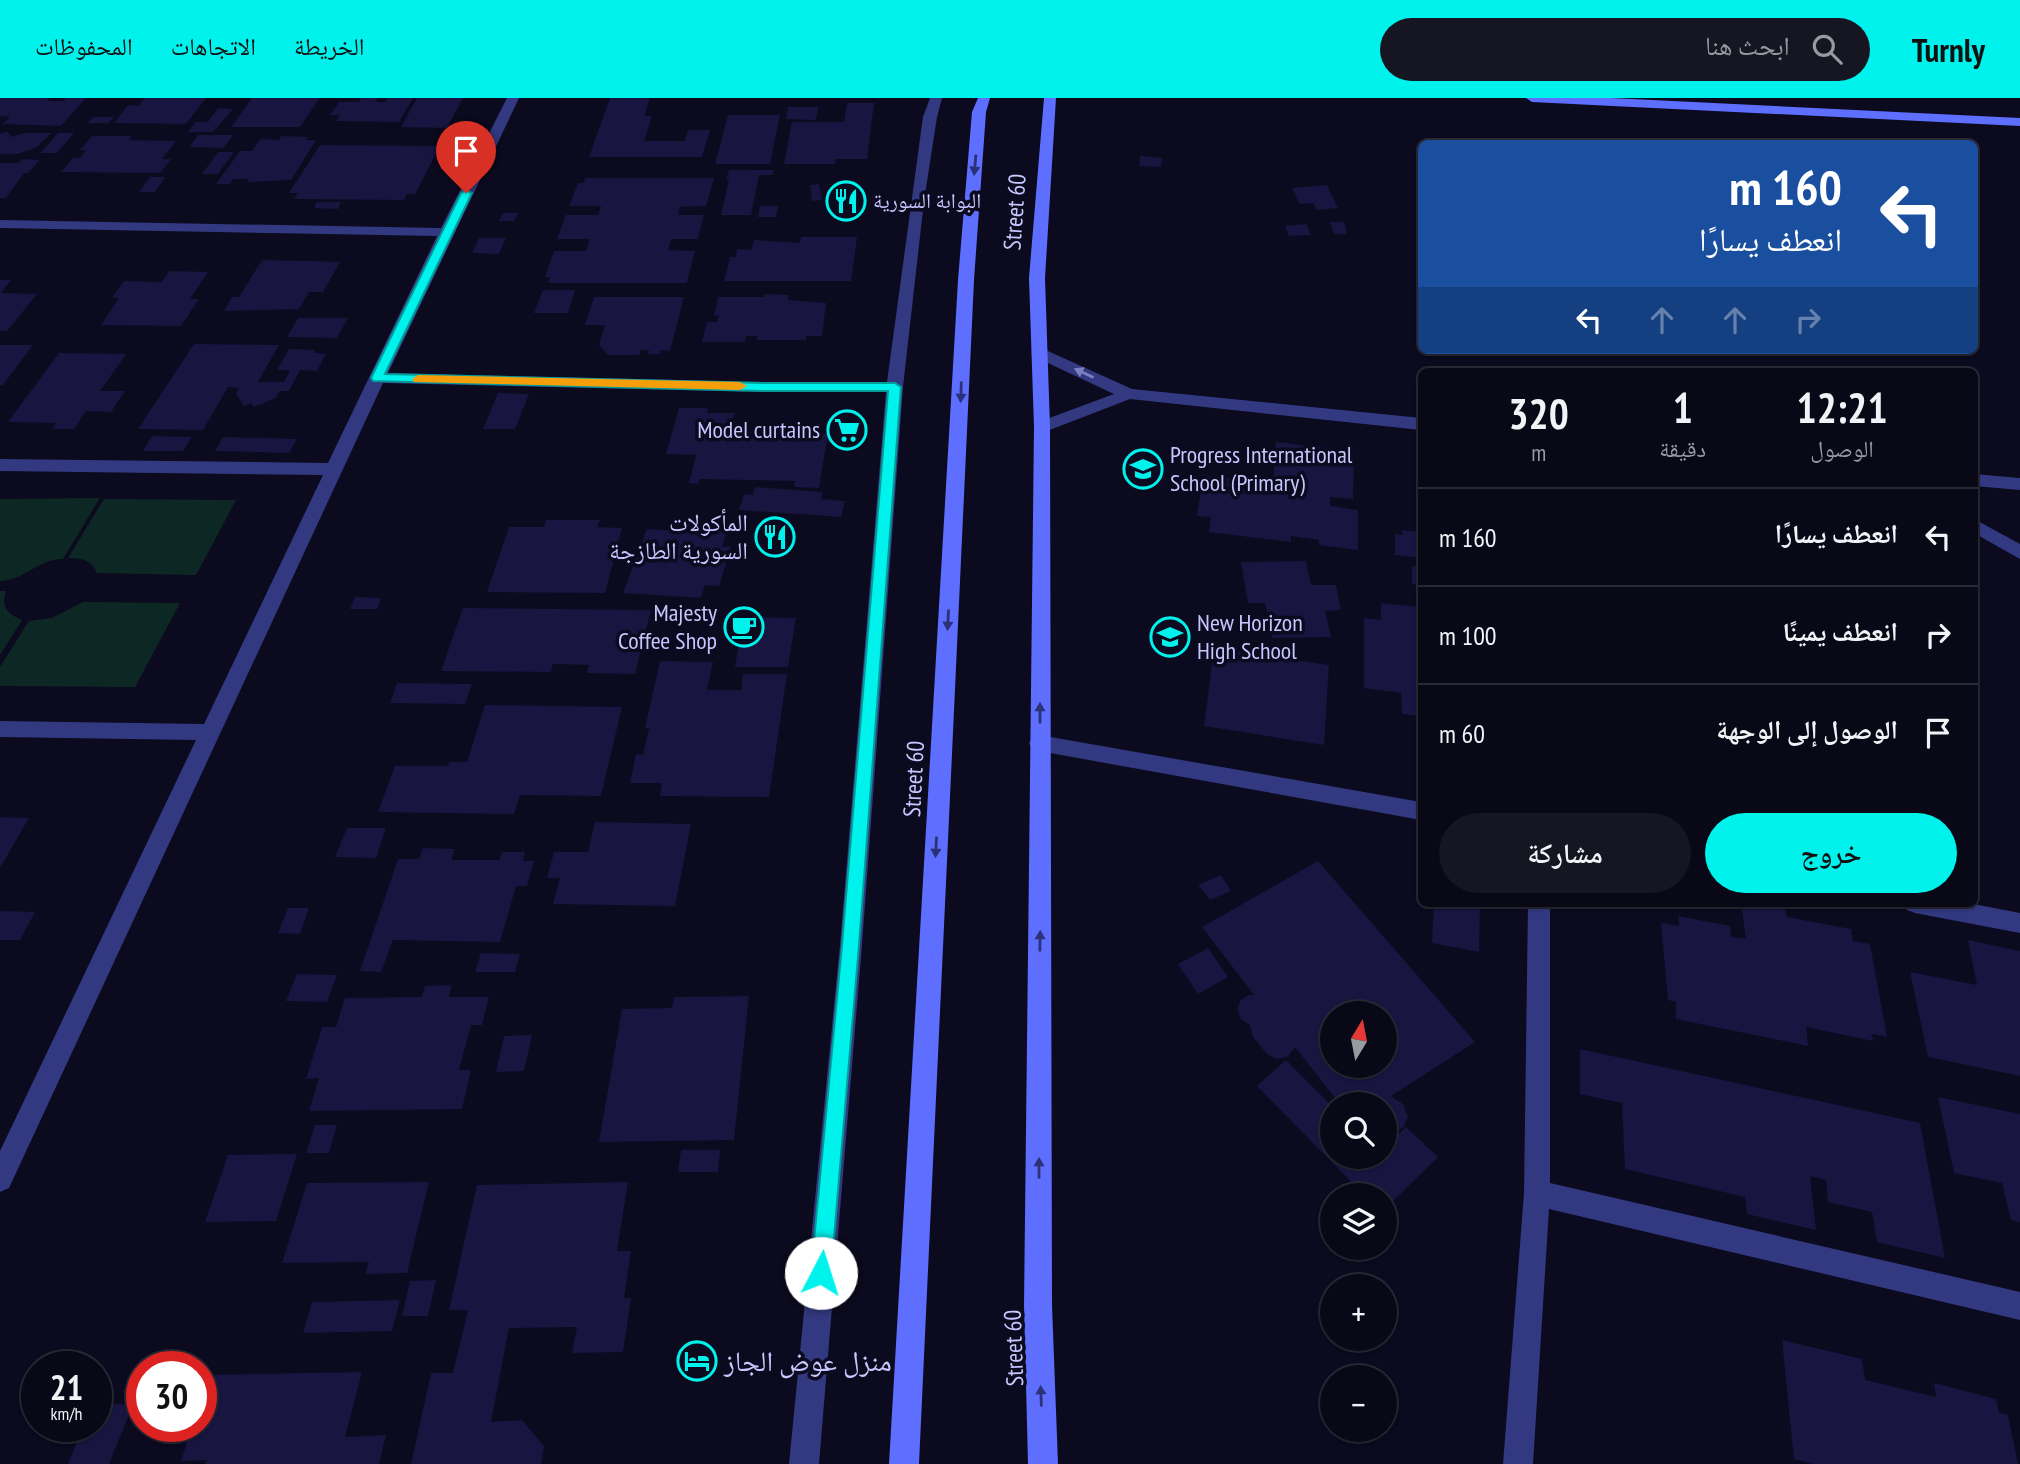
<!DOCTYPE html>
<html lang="ar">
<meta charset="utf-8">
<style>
:root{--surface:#080816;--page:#161623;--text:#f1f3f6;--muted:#989aa1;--line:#292935;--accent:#00f2ec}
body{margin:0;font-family:"PT Sans Narrow","Noto Naskh Arabic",sans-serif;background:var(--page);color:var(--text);direction:rtl;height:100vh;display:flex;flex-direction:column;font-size:26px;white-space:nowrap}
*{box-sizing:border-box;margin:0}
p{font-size:23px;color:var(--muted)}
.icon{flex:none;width:38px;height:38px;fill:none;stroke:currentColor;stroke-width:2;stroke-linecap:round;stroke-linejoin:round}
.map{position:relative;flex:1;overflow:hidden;direction:ltr}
.panel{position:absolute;left:1418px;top:270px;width:560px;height:539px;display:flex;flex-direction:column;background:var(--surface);border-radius:10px;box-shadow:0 2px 5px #0004,0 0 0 2px var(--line);direction:rtl}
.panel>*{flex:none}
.banner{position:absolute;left:1418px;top:42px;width:560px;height:214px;border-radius:10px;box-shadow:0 2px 5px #0004,0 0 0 2px var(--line);direction:rtl;background:#1a4fa0;color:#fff;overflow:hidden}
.needle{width:46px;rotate:10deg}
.tools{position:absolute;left:1320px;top:903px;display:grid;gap:14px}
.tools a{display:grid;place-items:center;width:77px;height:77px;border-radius:50%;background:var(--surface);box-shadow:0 2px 5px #0004,0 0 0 2px var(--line);font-size:35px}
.speed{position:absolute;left:21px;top:1253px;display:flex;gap:14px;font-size:35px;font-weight:700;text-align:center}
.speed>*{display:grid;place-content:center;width:91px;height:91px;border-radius:50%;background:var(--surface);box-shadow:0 2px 5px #0004,0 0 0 2px var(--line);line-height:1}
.speed small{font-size:18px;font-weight:400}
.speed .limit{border:10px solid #d22;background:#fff;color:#111}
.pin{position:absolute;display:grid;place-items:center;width:60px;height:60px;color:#fff;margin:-72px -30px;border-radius:50% 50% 50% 0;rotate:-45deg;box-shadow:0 0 7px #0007}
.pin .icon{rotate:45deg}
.me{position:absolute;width:77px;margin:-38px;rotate:5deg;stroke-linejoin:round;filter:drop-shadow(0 0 5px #0008)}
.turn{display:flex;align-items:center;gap:24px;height:147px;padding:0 21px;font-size:32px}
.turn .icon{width:91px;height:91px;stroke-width:2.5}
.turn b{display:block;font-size:49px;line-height:60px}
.lanes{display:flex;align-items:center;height:66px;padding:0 21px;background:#0003;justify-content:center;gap:35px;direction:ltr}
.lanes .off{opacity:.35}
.eta{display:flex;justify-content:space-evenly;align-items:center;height:119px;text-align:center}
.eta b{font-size:42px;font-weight:600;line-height:49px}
.primary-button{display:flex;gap:14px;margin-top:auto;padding:14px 21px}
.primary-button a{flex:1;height:80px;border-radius:42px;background:var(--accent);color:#111;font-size:28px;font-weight:600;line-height:80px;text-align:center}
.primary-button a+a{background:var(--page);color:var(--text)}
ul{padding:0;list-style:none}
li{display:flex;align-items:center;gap:21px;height:98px;padding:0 21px;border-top:2px solid var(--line)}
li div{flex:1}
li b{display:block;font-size:26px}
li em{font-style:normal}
header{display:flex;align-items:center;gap:42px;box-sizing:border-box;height:98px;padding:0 35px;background:var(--accent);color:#111}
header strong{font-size:33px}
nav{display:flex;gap:38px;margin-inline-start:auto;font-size:24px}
.search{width:490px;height:63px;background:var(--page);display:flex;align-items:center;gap:18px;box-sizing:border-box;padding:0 24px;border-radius:38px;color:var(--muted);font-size:26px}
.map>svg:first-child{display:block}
.green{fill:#0d2824}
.building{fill:#181540;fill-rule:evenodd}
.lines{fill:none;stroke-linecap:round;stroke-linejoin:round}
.street{fill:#323980;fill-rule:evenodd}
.secondary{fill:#5e6eff;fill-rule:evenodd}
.oneway{fill:#2c3278}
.oneway2{fill:#7c80c0}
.route{fill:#00f2ec;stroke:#009d99;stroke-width:2}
.slow{fill:#f59e0b}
.labels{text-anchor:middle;stroke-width:7;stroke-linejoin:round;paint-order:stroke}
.far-poi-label{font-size:21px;fill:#c7c7ff;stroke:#0b0a1e;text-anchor:start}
.street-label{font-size:24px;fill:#c7c7ff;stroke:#0b0a1e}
.poi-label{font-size:24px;fill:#c7c7ff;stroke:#0b0a1e;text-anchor:end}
.near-poi-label{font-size:28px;fill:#c7c7ff;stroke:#0b0a1e;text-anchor:start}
</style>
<header>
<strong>Turnly</strong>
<div class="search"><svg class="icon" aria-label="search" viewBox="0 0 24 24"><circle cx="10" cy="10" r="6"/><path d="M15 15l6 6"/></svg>ابحث هنا</div>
<nav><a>الخريطة</a><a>الاتجاهات</a><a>المحفوظات</a></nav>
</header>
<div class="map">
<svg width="2020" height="1366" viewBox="0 0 2020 1366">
<rect width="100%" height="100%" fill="#0b0a1e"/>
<!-- green -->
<path class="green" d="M100,400L63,461C38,461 23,483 0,483V401Z
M104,401L236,402L196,477L97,475C92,462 81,460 68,460Z
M0,493H6C1,509 7,516 22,522L0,557Z
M83,504L180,505L135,589L0,588V569L29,523L52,520Z"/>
<!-- building -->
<path class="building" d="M0,0H50L47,3H63L66,0H86L61,28L2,26L10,19L0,18Z
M145,0H206L186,26L114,25L128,7L138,8Z
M252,0H320L300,29H231Z
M361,0H378L375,4H385L387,0H413L399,24L336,23L340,17H330L339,4H359Z
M417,0H463L447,30L401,29Z
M610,0H650L644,18H652L644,43H685L688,32H710L702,59H589Z
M847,5H874L867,61H836L835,66H784L792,24H844Z
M788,9H818L816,22L786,21Z
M218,10L233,11L213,34H188L196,24H208Z
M728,17H780L770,66H715Z
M93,19H114L108,25H87Z
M7,33L12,39L23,35H52L37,49L18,56H0V36Z
M58,35H74L57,55H40Z
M198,37H233L224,50L189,49Z
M92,38H132L129,42L176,43L162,61H171L160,75L61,74L73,60H80L86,52H80Z
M281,38L308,39L306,42H316L291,82L247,84L249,81H233L230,86H216L240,53H252L260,41L279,42Z
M320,47L440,48L415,96H407L404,102L294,101L298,95H289Z
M218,54H234L218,76H202Z
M1140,58L1162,60L1161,69L1139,68Z
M23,61L40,62L28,75H24L6,100H0V65H19Z
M729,72H773V77H759L751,117H721L729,82H726Z
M150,79H165L155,94H139Z
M585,80H714L706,108L680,109L678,117H704L698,141H671L668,152L695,153L687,185H548L550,179H545L554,153H586L590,141H557L566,117H598L601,108H569L578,85H584Z
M819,86L822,102L812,103L810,87Z
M1327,87L1338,110L1317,112L1313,105L1300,106L1292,90Z
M317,104H341L338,111L314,110Z
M760,108H778L776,119H758Z
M503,115H518L514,123H499Z
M1330,124H1344L1347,136H1334Z
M1306,126L1311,137L1289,138L1285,128Z
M801,139H857L851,183H724L730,159H736L737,151L751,152L754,142L800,145Z
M479,140H506L499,156L472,155Z
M262,162L309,163L340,164L323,194H309L299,211L224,213L232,199H239Z
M169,173L208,174L190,201H199L181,228L101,227L119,200H112L124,183L162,184Z
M0,182H11L1,195L37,196L7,233H0Z
M543,192H575L568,215H534Z
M765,196L789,197L788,202L826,205L822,238H806V242H756L757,238H746L745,244H702L707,224H717L719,217L714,218L718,199H764Z
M594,199H684L670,253L661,252L660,256H648L649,252H641L639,257H608L599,247L605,227H585Z
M298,220H348L337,240L287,239Z
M194,246L279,247L258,284H284L290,272H277L289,251L315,252L314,255L326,256L317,273L300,272L289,293H279L276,300L254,309L251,305L244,308L236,296L239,290L228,289L203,332L138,331Z
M0,247H33L3,287H0Z
M59,255L126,256L100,293H125L111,314L86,313L74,331H52L56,325L8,324Z
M498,295L529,296L515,331H483Z
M679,310H708L707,315H735L730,333H758L757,340L786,341L787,335L828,336L819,390L794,389L795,383L700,381L698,386L689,385L696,357L666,356Z
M152,338L192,339L183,353H143Z
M223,339L297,341L289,355L215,353Z
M1276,344L1354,353L1353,401L1330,399V408L1358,412V452L1319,447V442L1291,438V444L1209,434L1211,419L1197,418L1203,377L1273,385Z
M755,389L823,394L821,401L845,403L841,419L739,412L744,396L753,397Z
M546,422H600L597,429L622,430L605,495L487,494L509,429H544Z
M713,428L728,429L722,449H731L719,488L705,487L701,500L623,495L647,431L711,435Z
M1402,432L1421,434V460L1395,457V436L1403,437Z
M1306,463L1311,487H1336L1341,512L1325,513L1331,539L1272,540L1265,505H1248L1241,464Z
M1412,468L1421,469V487L1412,486Z
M355,499L381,500L377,511H350Z
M1418,503H1421V618L1402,616L1401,595L1364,590V520L1381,522V505L1418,509Z
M463,510L651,512L635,576L587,575L589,567L553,566L551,574L441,573Z
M743,519L796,520L788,569H735Z
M1214,550L1329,567L1324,647L1204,628Z
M660,563L713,564L707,592H741L743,576H787L769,699L660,698L662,685H630L636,656L643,657L649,630H645Z
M397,585L472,586L465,606L390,605Z
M485,607L622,609L601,698L520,697L514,716L378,714L395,668H448L449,664H467Z
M0,719L29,720L0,770Z
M595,724L691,726L675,808L553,806L560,780H547L554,754H588Z
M347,730H386L376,760L335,759Z
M423,750L455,751L451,762H499L502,754H525L523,763H534L527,788H516L500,844L393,842L381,874L360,873L398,761H419Z
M1318,763L1475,944L1391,998L1403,1006L1408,1019L1403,1030L1391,1033L1384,1029V1006H1340L1295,949L1288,959L1277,961L1267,956L1253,939L1250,927L1241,921L1237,911L1241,902L1249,897H1254L1202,829ZM1332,915H1384V968H1332Z
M1221,777L1231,793L1210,802L1198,787Z
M1434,805H1480L1479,854L1432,845Z
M1741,805L1786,812L1787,819L1851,831L1853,843L1870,846L1887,939L1872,936L1873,943L1806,929L1808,948L1676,921V904L1668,902L1661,825L1679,828L1678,818L1730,828L1731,839L1746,841Z
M288,810H309L300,836L278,835Z
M0,813L35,814L20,842H0Z
M1968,842L2020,853V978L1928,959L1910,874L1977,887Z
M1208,850L1228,879L1198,896L1178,866Z
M481,855L520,856L515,874H475Z
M297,876L337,877L327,904L286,903Z
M451,887L449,899H489L482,927H471L459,972H471L462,1011L309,1013L319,980L306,981L322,929H336L345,900L422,899L425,888Z
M749,898L734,1042L599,1044L622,911L672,910L674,899Z
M532,937L524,973L496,974L504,938Z
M1580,951L1920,1025L1945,1160L1877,1144L1872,1114L1828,1104L1826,1082L1810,1078L1816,1132L1747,1116L1745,1099L1625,1071L1622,1005L1580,996Z
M1286,962L1332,1008V1059H1384V1050L1406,1029L1438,1059L1384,1112V1097H1364L1257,988Z
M1938,999L2020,1016V1124L2011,1122L2002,1085L1954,1075Z
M315,1027H337L329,1055H306Z
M681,1052H720L718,1074H678Z
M297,1056L276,1123L205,1124L228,1057Z
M429,1084L407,1175L365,1176L369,1164L282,1165L307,1085Z
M628,1084L617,1153H631L624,1200H631L623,1254L572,1255L577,1229L509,1230L491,1324L522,1322L544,1348L541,1366H411L431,1275H453L468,1212H449L477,1087Z
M436,1182L428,1218H402L410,1183Z
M400,1202L392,1233L303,1235L312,1204Z
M1782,1242L1862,1261L1865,1282L1936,1299L1934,1285L1996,1301L1999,1315L2008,1317L2018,1366H1814L1794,1361Z
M362,1274L345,1339L386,1337L379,1366H205L207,1362L181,1363L192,1328H201V1300L209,1277Z
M96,1305L133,1307L109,1366H68L84,1328H96Z"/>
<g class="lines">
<!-- street -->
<path class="street" d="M507,0H519L388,275L763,284H887L923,19L930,0H942L937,19L924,103L903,289L862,847L819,1366H789L840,847L886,294H763L383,285L9,1090L0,1094V1053L196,642L0,639V623L204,626L323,377L0,373V361L328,365L437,138L0,130V122L441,130Z
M1039,249L1132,291L1421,320V332L1130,301L1042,335L1034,329L1036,325L1114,296L1033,258L1031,254Z
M1974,376L2020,380V392L1974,388Z
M1974,421L2020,446V461L1974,435Z
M1039,637L1421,704V722L1039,653L1032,651L1029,645L1032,639Z
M1528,805H1550V1085L2020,1194V1222L1549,1111L1533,1366H1503L1524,1095Z
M1904,805H1968L2020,815V835L1915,815L1907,812Z"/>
<!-- secondary -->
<path class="secondary" d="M978,0H990L986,14L974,182L919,1366H889L958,182L972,14Z
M1044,0H1056L1045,180L1050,329L1052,1207L1058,1366H1028L1024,1207L1034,329L1029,180Z
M1526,0H1611L2020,20V28L1532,4Z"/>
</g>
<!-- one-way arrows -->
<defs><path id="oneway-solid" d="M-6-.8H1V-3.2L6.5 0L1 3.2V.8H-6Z" transform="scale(1.75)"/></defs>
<g class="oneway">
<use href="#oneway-solid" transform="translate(975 67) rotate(95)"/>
<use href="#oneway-solid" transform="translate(961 294) rotate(92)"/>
<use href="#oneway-solid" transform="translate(948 522) rotate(93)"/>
<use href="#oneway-solid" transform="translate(1040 615) rotate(-90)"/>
<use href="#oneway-solid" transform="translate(936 749) rotate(93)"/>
<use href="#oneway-solid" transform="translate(1040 843) rotate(-89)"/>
<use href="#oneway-solid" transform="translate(1039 1070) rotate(-90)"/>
<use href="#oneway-solid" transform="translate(1041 1298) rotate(-92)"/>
</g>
<use class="oneway2" href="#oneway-solid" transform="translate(1084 275) rotate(-155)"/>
<!-- route -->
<path class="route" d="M466,92L472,95L385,276L763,285H895L901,289L859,847L831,1175L828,1182L821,1185L814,1182L811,1175L842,847L888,293H763L373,283L371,280L461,95Z"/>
<!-- slow -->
<path class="slow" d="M418,277L740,284L747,288L740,292L414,284L412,281Z"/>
<!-- icons -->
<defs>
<g id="restaurant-ring" transform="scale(2.0125)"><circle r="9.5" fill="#0b0a1e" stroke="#00f2ec" stroke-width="1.5"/><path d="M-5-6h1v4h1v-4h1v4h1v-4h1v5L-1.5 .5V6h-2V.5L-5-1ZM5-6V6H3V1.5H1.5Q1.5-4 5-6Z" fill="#00f2ec"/></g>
<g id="supermarket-ring" transform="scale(2.0125)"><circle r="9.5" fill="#0b0a1e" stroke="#00f2ec" stroke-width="1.5"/><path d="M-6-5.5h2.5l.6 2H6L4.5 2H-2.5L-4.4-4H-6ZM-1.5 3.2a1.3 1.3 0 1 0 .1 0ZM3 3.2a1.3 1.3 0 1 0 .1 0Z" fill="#00f2ec"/></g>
<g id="school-ring" transform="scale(2.0125)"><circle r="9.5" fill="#0b0a1e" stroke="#00f2ec" stroke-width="1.5"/><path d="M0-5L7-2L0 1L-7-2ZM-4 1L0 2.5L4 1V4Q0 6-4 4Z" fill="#00f2ec"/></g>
<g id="cafe-ring" transform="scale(2.0125)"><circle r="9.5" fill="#0b0a1e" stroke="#00f2ec" stroke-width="1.5"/><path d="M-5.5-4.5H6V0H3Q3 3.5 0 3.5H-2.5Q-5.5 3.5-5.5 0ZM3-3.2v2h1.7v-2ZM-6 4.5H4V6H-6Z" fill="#00f2ec"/></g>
<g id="hotel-ring" transform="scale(2.0125)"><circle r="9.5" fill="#0b0a1e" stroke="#00f2ec" stroke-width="1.5"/><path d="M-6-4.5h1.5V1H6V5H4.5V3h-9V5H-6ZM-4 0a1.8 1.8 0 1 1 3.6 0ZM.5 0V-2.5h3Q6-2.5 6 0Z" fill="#00f2ec"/></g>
</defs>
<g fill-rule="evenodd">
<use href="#restaurant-ring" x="846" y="103"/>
<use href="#supermarket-ring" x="847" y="332"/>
<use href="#school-ring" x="1143" y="371"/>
<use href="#restaurant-ring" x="775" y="439"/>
<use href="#cafe-ring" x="744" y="529"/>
<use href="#school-ring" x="1170" y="539"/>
<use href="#hotel-ring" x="697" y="1263"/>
</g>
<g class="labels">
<!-- far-poi labels -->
<g class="far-poi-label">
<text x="873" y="110">البوابة السورية</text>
</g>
<!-- street labels -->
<g class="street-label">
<text transform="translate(1015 114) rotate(-86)" y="8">Street 60</text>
<text transform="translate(914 681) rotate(-87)" y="8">Street 60</text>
<text transform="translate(1014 1250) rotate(-92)" y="8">Street 60</text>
</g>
<!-- poi labels -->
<g class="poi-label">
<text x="820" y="340">Model curtains</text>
<text x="1170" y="365" text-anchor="start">Progress International<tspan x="1170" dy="28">School (Primary)</tspan></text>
<text x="748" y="433">المأكولات<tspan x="748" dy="28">السورية الطازجة</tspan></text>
<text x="717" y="523">Majesty<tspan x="717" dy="28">Coffee Shop</tspan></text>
<text x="1197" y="533" text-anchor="start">New Horizon<tspan x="1197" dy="28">High School</tspan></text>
</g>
<!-- near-poi labels -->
<g class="near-poi-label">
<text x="724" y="1273">منزل عوض الجاز</text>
</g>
</g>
</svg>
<div class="tools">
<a><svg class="needle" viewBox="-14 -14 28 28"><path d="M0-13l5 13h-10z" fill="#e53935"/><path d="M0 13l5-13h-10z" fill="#989aa1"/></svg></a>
<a><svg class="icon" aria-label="search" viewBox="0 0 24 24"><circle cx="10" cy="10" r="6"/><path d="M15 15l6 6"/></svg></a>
<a><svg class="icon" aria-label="layers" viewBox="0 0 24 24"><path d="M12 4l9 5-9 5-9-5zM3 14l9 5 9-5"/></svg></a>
<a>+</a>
<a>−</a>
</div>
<div class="speed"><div>21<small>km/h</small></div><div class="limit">30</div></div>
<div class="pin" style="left:466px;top:95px;background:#d93025"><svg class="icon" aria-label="arrive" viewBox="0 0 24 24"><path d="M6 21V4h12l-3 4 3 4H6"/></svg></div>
<svg class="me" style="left:821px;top:1175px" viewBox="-20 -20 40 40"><circle r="19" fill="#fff"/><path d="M0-13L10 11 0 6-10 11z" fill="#00f2ec"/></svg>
<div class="banner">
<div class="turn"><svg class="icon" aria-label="left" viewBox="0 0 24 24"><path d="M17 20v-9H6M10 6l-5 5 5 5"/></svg><div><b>160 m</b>انعطف يسارًا</div></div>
<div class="lanes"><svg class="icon" aria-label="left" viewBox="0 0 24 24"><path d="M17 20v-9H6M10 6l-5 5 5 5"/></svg><svg class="icon off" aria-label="ahead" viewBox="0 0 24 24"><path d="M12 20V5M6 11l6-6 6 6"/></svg><svg class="icon off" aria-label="ahead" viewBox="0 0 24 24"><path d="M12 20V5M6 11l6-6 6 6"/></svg><svg class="icon off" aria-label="right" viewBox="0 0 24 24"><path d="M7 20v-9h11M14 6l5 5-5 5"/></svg></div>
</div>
<section class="panel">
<div class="eta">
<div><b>12:21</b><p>الوصول</p></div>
<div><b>1</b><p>دقيقة</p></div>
<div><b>320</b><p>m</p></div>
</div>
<ul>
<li><svg class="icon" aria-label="left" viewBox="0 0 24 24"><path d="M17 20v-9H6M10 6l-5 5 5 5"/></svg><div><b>انعطف يسارًا</b></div><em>160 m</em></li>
<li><svg class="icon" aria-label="right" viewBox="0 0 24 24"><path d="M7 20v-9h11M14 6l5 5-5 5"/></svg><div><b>انعطف يمينًا</b></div><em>100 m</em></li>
<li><svg class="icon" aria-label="arrive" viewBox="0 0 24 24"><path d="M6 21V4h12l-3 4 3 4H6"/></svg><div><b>الوصول إلى الوجهة</b></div><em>60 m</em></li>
</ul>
<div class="primary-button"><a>خروج</a><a>مشاركة</a></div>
</section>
</div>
